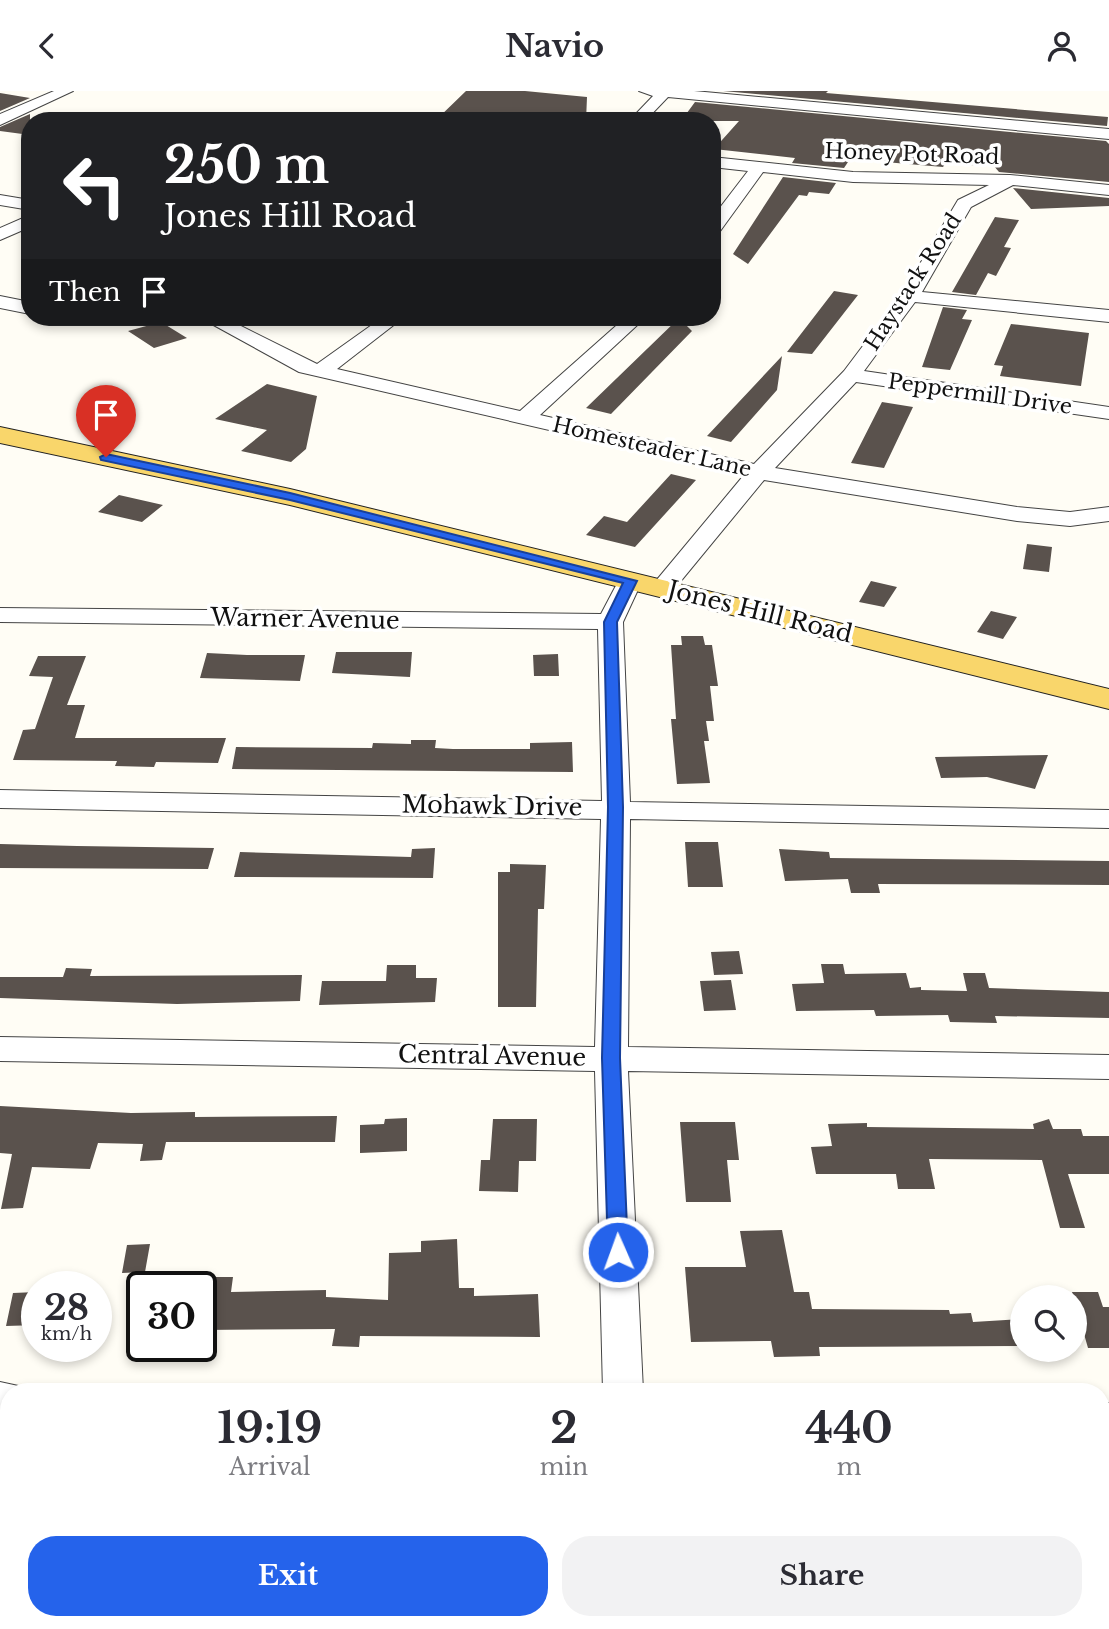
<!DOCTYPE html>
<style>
:root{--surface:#fff;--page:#f2f2f3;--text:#2b2b33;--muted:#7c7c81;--accent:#2563eb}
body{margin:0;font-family:"Libre Baskerville",serif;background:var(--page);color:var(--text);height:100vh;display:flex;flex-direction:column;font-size:26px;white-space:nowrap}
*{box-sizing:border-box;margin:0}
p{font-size:23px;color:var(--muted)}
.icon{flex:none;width:38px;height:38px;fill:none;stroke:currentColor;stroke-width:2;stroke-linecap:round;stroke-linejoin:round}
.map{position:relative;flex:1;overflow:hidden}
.panel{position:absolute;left:0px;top:1292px;width:1110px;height:247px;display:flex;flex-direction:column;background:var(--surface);border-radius:28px 28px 0 0;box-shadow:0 4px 10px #0003}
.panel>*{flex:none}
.top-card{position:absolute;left:21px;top:21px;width:700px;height:214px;border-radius:28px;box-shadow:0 4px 10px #0003;background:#202124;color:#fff;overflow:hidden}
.buttons{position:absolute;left:1010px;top:1194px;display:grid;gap:14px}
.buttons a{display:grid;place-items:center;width:77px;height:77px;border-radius:50%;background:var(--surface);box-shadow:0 4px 10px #0003;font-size:35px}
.speed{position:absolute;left:21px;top:1180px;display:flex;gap:14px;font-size:35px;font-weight:700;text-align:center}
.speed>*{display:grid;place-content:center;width:91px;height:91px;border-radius:50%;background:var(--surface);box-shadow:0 4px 10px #0003;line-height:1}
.speed small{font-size:18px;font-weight:400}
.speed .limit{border:4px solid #111;border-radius:10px;background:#fff;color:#111}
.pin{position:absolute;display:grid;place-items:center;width:60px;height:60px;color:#fff;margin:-72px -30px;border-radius:50% 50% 50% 0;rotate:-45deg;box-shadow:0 0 7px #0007}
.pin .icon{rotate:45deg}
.me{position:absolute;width:77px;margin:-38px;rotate:358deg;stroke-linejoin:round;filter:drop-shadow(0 0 5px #0008)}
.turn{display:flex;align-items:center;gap:24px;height:147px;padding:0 28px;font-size:32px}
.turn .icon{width:91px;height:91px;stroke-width:2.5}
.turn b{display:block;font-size:49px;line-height:60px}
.then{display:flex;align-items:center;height:66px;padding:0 28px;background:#0003;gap:14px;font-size:26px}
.eta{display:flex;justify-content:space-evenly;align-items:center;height:119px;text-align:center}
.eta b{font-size:42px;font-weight:700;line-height:49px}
.cta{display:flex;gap:14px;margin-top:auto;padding:14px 28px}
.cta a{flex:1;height:80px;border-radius:28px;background:var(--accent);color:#fff;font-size:28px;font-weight:700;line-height:80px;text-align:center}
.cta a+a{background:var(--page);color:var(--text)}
header{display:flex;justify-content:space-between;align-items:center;height:91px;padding:0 28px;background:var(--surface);font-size:32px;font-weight:700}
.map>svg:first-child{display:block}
.building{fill:#5a524d}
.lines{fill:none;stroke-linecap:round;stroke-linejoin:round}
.minor-casing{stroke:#444;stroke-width:2}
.major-casing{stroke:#222;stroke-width:2}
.minor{fill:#fff;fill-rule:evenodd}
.major{fill:#f9d66b;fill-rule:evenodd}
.route{fill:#2563eb;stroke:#184099;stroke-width:2}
.labels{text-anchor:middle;stroke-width:7;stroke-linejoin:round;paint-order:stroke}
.far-street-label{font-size:21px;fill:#111;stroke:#fff}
.street-label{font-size:24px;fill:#111;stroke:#fff}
</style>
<header><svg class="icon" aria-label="back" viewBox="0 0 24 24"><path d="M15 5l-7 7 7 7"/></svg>Navio<svg class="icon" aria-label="person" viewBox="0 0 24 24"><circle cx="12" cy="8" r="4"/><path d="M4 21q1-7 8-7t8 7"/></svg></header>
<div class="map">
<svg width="1109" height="1538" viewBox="0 0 1109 1538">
<rect width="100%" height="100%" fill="#fffdf5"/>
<!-- building -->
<path class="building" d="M466,0H525L587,6L586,30H435Z
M723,0H828L826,2L1108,26L1107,35Z
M0,2L30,7L0,20Z
M695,11L1106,50L1109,53V91L999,81L994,75L945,73L943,76L850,68L844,77L792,72L795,67L714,58L739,30H681Z
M30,23V44L0,40V36Z
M783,86L836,92L829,103L809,101L807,105L799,104L748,173L733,163Z
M1013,97L1109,107V115L1031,118Z
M995,126L1019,129L1004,156L1011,157L996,185L988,182L976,204L952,201Z
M834,200L858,204L812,263L787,261Z
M943,216L967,219L962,228L972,229L950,279L922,276Z
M679,227L692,240L611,323L586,317Z
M161,231L187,247L154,257L128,240Z
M1011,233L1089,242L1081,295L1000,285L1003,275L994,274Z
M782,265L777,299L731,351L707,345Z
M267,293L317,305L306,358L291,371L241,360L267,339L215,328Z
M882,311L913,316L884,377L851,372Z
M671,383L696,389L635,456L586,444L604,425L627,431Z
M119,404L163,414L142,431L98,421Z
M1027,453L1052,456L1049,481L1023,478Z
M871,490L897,496L884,516L859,511Z
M991,520L1017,526L1003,548L977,541Z
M681,545H703L705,554H712L718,595H710L714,630H706L709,650H704L710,692L677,693L671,628H676L671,554H682Z
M336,561H412L410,586L332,582Z
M207,562L247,564H305L300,590L264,589L200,587Z
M558,563L559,585H534L533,564Z
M38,565H86L67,614H85L75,647H226L218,672L156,671L154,676L115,675L117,670L13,669L23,639L35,638L53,586L29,585Z
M411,649H436L435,657L453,658H530V652L572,651L573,681L232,678L236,656L372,657L373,652L411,653Z
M1048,664L1035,698L987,686L941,687L935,666Z
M685,751H718L723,796H688Z
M0,753L77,755L214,757L208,778L0,777Z
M435,757L433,787L234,786L240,761L411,766L412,758Z
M779,758L829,761L830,767L1109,770V794L878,793L880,802H851L848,788L785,790Z
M510,773L546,774L544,818H538L536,916H498V781H510Z
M739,860L743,883L714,884L711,861Z
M821,873H843L845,883L906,882L910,897L921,896V899L967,900L963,882H985L989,897L1109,901V927L995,925L997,932L950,931L948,924L876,925L874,919L796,920L792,893L824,892Z
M387,874H416V887H437L435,911L319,914L322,890H386Z
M66,877L92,878L90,885L302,884L300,910L177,913L0,907V886H63Z
M731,889L736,919L704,920L700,890Z
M0,1015L131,1022L195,1021V1026L337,1025L335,1051H166L162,1069L140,1070L143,1053L98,1052L90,1078L32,1076L23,1117L1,1118L12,1063L0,1062Z
M407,1027V1060L360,1062V1034L384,1033L385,1028Z
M493,1028H537L536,1070H519L518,1101L479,1100L481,1069H490Z
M1049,1028L1053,1038H1081L1083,1045H1109V1083H1068L1085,1137H1060L1042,1069L929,1068L935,1098H898L896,1083H816L811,1056L832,1055L828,1033L867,1032V1036L1034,1038L1033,1033Z
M680,1031H735L739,1069H727L731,1111H686Z
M782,1139L794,1201H809L812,1218L949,1219L950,1223L971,1222L973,1231L1022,1228V1255L819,1256L820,1265L774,1266L771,1250L691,1251L685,1176H746L740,1140Z
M457,1148L459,1197H474V1205L538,1203L540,1246L360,1245L359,1256L332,1255L335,1238L201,1239V1186H233L231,1201L326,1199V1206L388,1209L389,1162L421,1161V1150Z
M150,1153L145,1181L122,1182L127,1154Z
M37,1201V1234L6,1235L13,1202Z
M1072,1201H1098L1103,1216H1109V1257H1088Z"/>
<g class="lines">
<!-- minor casing -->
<g class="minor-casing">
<path id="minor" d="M54,0H73L0,34V23Z
M639,0H694L1109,38V48L668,6L645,30H629L653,5Z
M244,25H314L321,30H237Z
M712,66L853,81L1010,84L1109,94V104L1013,94L971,116L922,201L1109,219V231L915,211L864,280L1109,316V328L856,291L775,377L1017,416L1070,421L1109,416V430L1070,435L1017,430L764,389L671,502H653L650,497L744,384L299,281L199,226H223L317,273L383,226H404L337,278L520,320L626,226H646L540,324L754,373L844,280L902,203L958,109L989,94L853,91L763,81L718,143L712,144V127L748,80L712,76Z
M0,104L30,109V119L0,114Z
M30,124V136L0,149V137Z
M0,205L30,211V223L0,217Z
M630,483L639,485L642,490L623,531L630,711L1109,719V737L630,728L628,956L1109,964V988L628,980L643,1300H603L595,980L0,970V946L595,956L601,728L0,717V699L602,710L598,538L0,531V517L601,523L621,485Z
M0,1291L23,1296L25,1300H9V1325H0Z
M1101,1312H1109V1348L1101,1347Z
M599,1530H643V1538H599Z"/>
</g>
<!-- major casing -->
<g class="major-casing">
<path id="major" d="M0,336L290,398L1109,598V618L290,414L0,352Z"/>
</g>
<!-- minor -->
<use href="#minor" class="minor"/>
<!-- major -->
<use href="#major" class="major"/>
</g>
<!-- route -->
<path class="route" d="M106,363L290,402L637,490L617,531L623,716L620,967L628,1161L625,1167H611L608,1161L602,967L608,716L604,531L623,492L290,409L101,369L100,366Z"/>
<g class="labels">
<!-- far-street labels -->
<g class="far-street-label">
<text transform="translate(912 63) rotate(2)" y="7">Honey Pot Road</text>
<text transform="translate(913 191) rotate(-57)" y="7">Haystack Road</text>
<text transform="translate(980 303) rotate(8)" y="7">Peppermill Drive</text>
<text transform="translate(652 356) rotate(13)" y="7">Homesteader Lane</text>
</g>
<!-- street labels -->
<g class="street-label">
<text transform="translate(760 521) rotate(14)" y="8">Jones Hill Road</text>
<text transform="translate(305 528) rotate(1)" y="8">Warner Avenue</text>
<text transform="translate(492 715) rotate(1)" y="8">Mohawk Drive</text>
<text transform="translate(492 965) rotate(1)" y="8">Central Avenue</text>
</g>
</g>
</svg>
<div class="buttons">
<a><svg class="icon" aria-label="search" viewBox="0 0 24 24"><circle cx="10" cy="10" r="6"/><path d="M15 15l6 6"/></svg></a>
</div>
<div class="speed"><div>28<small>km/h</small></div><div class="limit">30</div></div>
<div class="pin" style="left:106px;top:366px;background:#d93025"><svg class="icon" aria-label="arrive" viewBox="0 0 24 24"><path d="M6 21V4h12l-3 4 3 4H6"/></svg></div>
<svg class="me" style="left:618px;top:1161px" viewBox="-20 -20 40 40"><circle r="17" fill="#2563eb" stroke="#fff" stroke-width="3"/><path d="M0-11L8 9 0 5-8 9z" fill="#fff"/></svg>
<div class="top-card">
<div class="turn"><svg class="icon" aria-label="left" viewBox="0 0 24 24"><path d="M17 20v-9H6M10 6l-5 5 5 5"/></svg><div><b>250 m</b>Jones Hill Road</div></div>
<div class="then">Then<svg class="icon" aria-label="arrive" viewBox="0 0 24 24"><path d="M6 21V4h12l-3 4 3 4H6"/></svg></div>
</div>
<section class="panel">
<div class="eta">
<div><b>19:19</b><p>Arrival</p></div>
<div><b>2</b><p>min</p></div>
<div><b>440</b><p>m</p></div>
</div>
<div class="cta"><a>Exit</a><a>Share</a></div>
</section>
</div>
